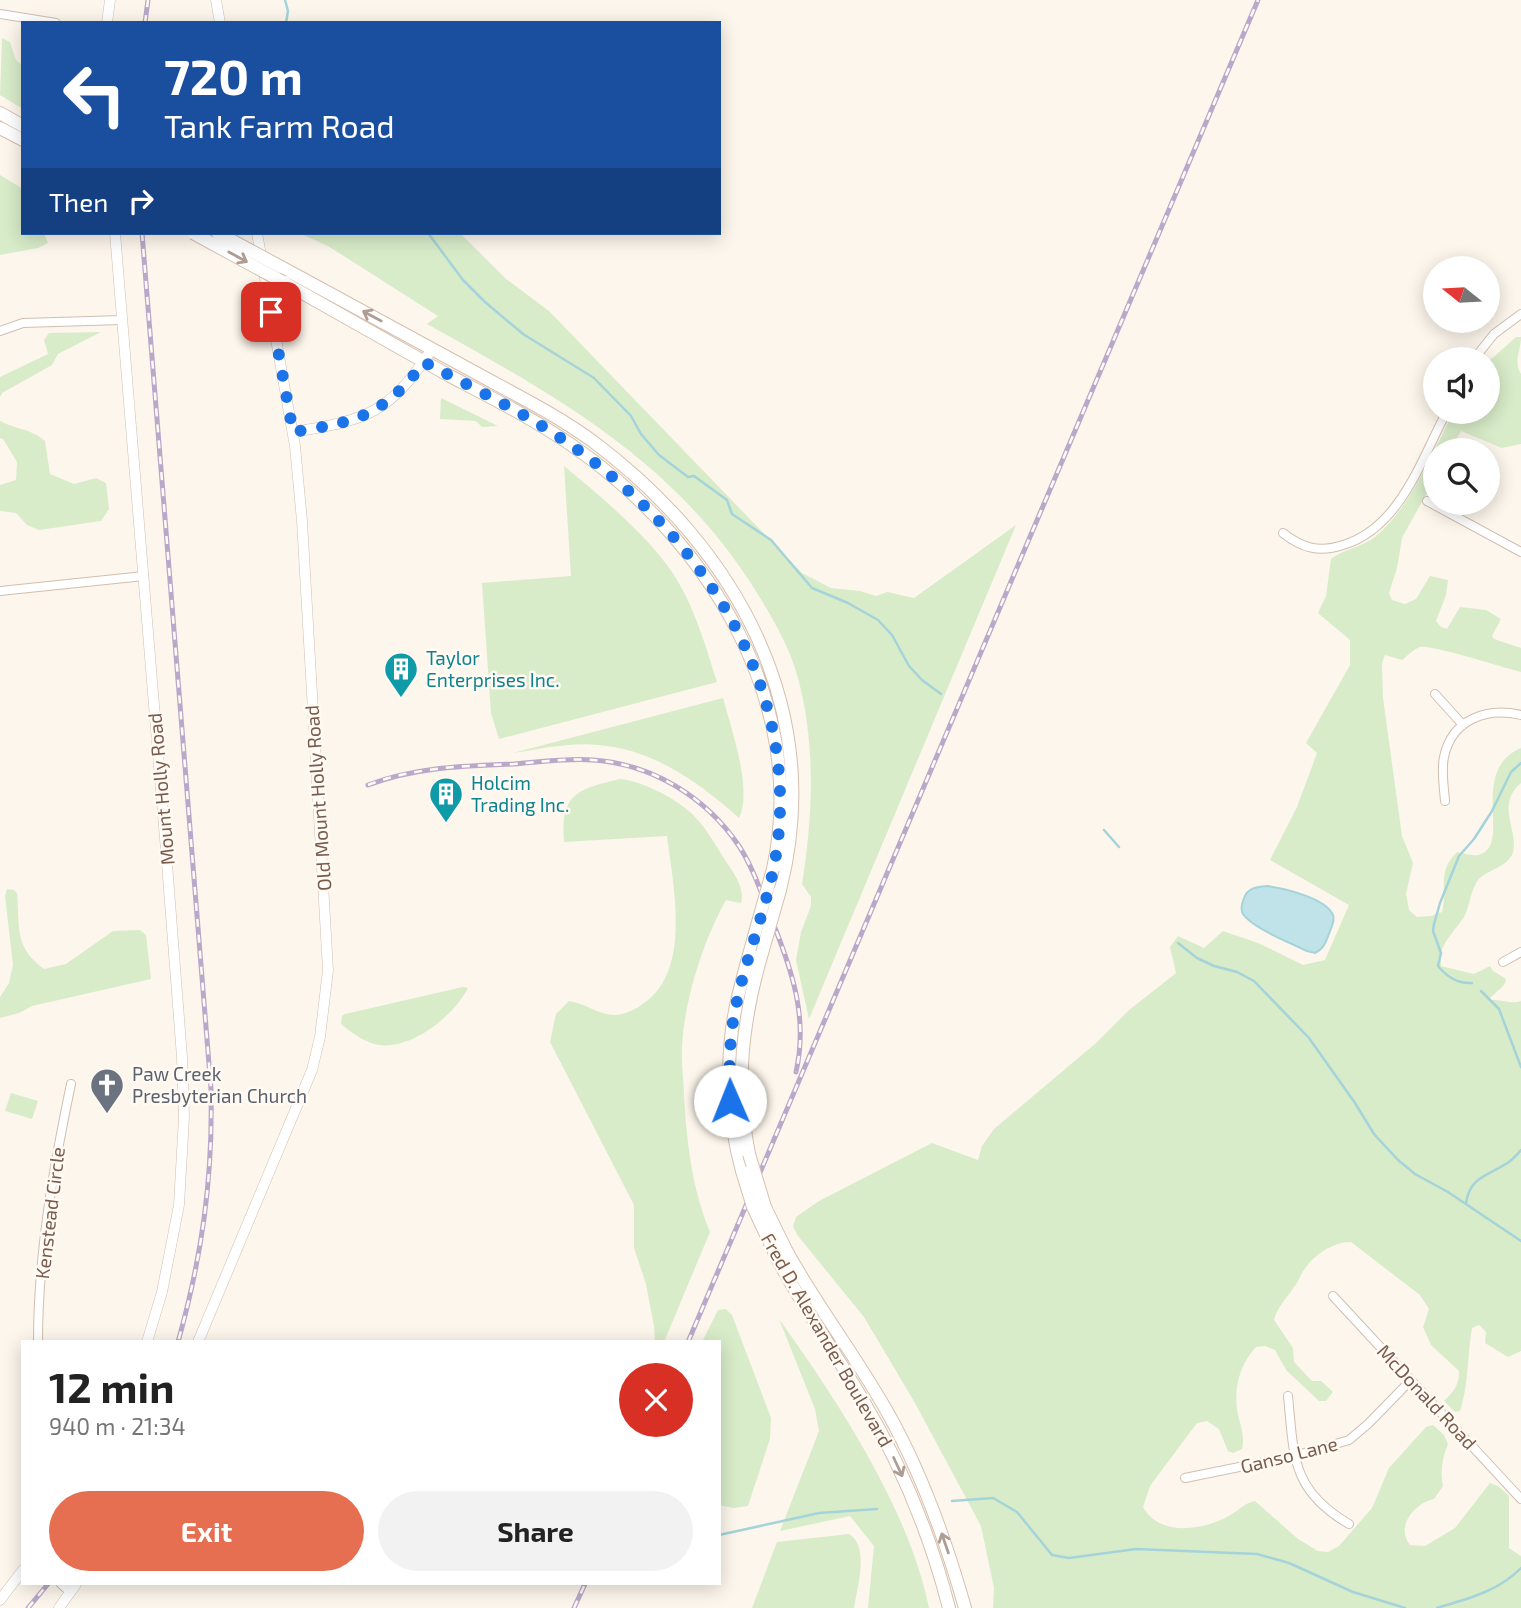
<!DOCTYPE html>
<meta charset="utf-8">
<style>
:root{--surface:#fff;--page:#f2f2f2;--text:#222;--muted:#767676;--accent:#e76f51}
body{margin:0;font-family:"Exo 2",sans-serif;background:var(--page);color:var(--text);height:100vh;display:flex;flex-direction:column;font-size:26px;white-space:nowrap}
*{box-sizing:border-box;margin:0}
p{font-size:23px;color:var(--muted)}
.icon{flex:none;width:38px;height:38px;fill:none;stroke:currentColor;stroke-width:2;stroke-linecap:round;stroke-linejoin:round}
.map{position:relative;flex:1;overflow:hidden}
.drawer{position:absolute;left:21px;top:1340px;width:700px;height:245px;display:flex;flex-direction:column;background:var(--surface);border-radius:0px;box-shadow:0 4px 18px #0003}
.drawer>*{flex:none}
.top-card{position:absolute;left:21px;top:21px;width:700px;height:214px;border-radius:0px;box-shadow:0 4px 18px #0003;background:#1a4fa0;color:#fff;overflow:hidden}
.needle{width:46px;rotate:288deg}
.fabs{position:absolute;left:1423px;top:256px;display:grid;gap:14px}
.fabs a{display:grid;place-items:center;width:77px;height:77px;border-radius:50%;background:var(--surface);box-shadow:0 4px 18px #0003;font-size:35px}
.pin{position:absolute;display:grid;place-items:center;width:60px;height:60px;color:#fff;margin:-30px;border-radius:14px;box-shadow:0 4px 10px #0006}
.me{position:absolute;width:77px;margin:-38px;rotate:359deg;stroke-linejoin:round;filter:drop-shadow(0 0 5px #0008)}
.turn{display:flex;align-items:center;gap:24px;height:147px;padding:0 28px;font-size:32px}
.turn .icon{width:91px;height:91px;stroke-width:2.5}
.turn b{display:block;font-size:49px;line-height:60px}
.then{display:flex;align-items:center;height:66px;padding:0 28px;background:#0003;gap:14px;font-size:26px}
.round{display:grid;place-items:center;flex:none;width:74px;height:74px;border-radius:37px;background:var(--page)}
.summary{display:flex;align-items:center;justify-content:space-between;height:119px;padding:0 28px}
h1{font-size:42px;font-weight:700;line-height:52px}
.action{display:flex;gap:14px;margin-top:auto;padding:14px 28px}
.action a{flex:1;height:80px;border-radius:42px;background:var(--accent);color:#fff;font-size:28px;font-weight:700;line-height:80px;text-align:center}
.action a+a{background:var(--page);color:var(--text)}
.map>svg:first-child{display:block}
.green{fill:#d8ecc9}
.water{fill:#bfe3e8;stroke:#a5d3da;stroke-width:2}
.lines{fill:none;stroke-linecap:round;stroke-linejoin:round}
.stream{stroke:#a5d3da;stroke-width:2.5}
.minor-casing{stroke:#d1beb0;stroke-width:10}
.tertiary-casing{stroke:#d1beb0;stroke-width:11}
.secondary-casing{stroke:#d6c0b0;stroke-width:14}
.minor{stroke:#fff;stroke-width:8}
.tertiary{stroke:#fff;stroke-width:10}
.secondary{stroke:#fff;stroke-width:12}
.rail-casing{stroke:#b9a8c9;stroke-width:5}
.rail{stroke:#fffaf3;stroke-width:2.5;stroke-dasharray:8;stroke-linecap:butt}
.secondary-bridge-casing{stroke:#d6c0b0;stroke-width:14;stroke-linecap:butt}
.secondary-bridge{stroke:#fff;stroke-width:12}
.oneway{stroke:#af9d94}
.route{stroke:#1a73e8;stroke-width:12;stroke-dasharray:0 21.6}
.labels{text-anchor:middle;stroke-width:5;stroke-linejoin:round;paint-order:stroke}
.culture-label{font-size:19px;fill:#0d838f;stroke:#fffaf3;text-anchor:start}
.street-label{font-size:19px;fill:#7a5c4d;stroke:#fffaf3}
.worship-label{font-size:19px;fill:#5b616d;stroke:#fffaf3;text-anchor:start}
</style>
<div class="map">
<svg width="1521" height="1608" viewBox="0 0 1521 1608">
<rect width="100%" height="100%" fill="#fdf6ec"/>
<!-- green -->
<path class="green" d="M2,38L10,42L16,60L23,66V109L0,95Z
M0,175L23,189V233H44L48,243L38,248L0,255Z
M299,233H460L505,278L549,311L802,573L831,588L860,591L876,596L887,592L914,598L1016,525L809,1019L796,960L801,932L811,906V897L802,884C813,815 816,746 798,678C789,645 772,617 754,588C672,459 556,396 427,324L438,316L328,246Z
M101,332L58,354L52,365L2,393L0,397V377L48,354L44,340L49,333Z
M1516,337H1521C1521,350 1513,362 1521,374V444L1502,448L1461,431L1450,450H1435V478L1402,538L1397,568L1389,593L1392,600L1405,604L1416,599L1430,576L1448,580L1446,595L1436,621L1441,627L1447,629L1460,607L1486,610L1501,619L1492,636L1494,639L1521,648V672C1505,668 1430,644 1420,647C1414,649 1407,656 1402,660L1385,655L1382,663L1383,698L1402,836L1413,863L1406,894L1409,910L1417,917L1431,916L1442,912C1448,887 1436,873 1457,852C1463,853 1472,856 1478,855C1514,847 1467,771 1521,748V783C1494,806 1521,833 1512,855C1505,867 1491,869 1481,877C1471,886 1470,906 1464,917C1457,928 1446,938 1442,950C1440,954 1441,961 1441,966L1474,974L1490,966L1493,971L1505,978L1506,981L1503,986L1488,1000C1499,998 1512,1005 1521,1001V1351L1508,1357L1485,1343L1486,1332L1479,1325L1472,1328C1467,1356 1469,1384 1460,1411L1455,1412L1444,1401C1453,1393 1460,1383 1459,1371L1431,1345L1423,1327L1429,1309L1420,1295L1351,1242C1332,1242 1312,1256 1302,1273C1299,1278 1298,1283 1294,1287C1287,1298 1277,1307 1274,1320L1293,1348L1294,1362L1312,1381H1321L1333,1392L1326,1401H1319L1286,1370L1275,1350L1265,1346L1256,1347C1239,1365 1233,1390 1238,1415C1241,1427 1245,1438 1242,1449L1233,1453L1228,1451L1219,1429L1207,1421L1197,1423L1150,1486L1143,1507C1160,1538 1207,1530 1232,1514C1241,1509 1244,1503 1255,1501L1298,1539L1318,1551L1328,1552L1339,1546L1372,1508L1389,1468L1426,1427L1433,1425L1444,1435L1448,1444C1442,1459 1440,1471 1443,1486L1434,1499C1415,1503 1395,1526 1410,1545L1425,1546L1455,1528L1490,1483L1498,1486L1509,1496V1548L1521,1556V1608H993L994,1588L981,1526L915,1403L864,1317L798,1236L793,1226L796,1217L819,1201L932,1143L978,1160L982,1146L994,1129L1096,1043L1128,1011L1176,973L1170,947L1178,936L1204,948L1223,931L1258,943L1303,965L1325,960L1349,905L1270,860L1297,807L1317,753L1306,743L1350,665V640L1318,613L1326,596L1331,559C1344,549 1362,547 1375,537C1410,509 1433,451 1454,411H1488V362Z
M441,398L498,426L482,427L476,421L440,419Z
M0,421C17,430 30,428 45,441L50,474L74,484L96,478L106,483L109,509L101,521L39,530L27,525L16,513L0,511V485L16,480L17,462L3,439L0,438Z
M564,466C597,493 648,536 672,572C694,605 705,644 717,682L499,739L491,713L482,583L571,576Z
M723,698C731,728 753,790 739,818C700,783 653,749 598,745C570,742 541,749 513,753Z
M620,779C643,781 680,800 696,818C709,832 717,848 727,863C735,874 745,890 741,903L726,900C703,941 684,1001 682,1048C681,1064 684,1081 684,1096C687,1144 692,1188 710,1232L664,1342H655L654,1326L646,1284L634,1248V1205L550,1042L556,1014L569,1001C585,1003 598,1015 615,1015C625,1015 636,1009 644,1003C692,970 673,885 667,836L564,842C560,793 578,789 620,779Z
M7,889L14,890L17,893C20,928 14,947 44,969L66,964L113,931L140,930L146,935L151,979L32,1006L19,1013L0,1018V997L9,983L13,965L5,896Z
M463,987L468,988C453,1017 408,1053 374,1044C361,1040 351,1032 341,1024L342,1016L345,1014Z
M11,1093L38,1101L32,1119L5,1111Z
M726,1309L732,1315L771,1418L770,1439L748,1506L733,1508L719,1505V1342H702L718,1310Z
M779,1319C837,1400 909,1509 929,1608H868L874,1546L850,1516L780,1531L819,1431L815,1409Z
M849,1534C870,1547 857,1587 854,1608H752L777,1542Z"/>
<!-- water -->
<path class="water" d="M1267,886C1283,888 1326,898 1333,915C1335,920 1332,926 1330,931C1326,941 1325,948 1315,953L1307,951C1291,943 1252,928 1243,914C1240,909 1242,903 1244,898C1248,887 1258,887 1267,886Z"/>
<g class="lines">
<!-- stream -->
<path class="stream" d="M285,0L288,11L286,23
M428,233L463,280L485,302L523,334L594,378L631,416L641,434L659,455L688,477L694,476L727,500L732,514L771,540L812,588L848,603L878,620L892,635L909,666L922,680L941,694
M1104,830L1119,847
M1178,943L1197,958L1214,966L1237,972L1254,981L1309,1038L1355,1103L1374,1134L1398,1160L1415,1174L1448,1192L1521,1241
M1472,983C1458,984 1447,977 1438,966L1441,953L1433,931L1434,924L1440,903L1459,856L1474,839L1492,811L1511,772L1521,763
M1481,991L1499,1009L1521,1067
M1466,1203C1470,1178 1484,1177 1504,1165C1510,1162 1516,1156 1521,1150
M952,1501L993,1498L1017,1512L1052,1555L1069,1558L1136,1549L1257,1554L1289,1563L1353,1592L1405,1608
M719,1535L819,1513L877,1509
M1437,1608C1467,1599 1499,1591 1521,1568"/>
<!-- minor casing -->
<g class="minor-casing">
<path id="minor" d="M0,14L56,23
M0,331L23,323L122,320
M1474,359L1494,334L1521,314
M1427,501L1521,552
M1283,533C1302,548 1319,553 1343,545C1400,528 1421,460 1447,411
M0,591L144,576
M1435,694L1463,725
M1445,801C1444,787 1441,771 1444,757C1452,719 1487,707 1521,715
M1503,962L1521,952
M1333,1296L1521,1499
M38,1342C38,1255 53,1170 71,1084
M1288,1396C1294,1456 1291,1490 1349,1524
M1185,1478L1294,1456L1349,1440L1368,1424L1411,1380
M61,1584L70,1592"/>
</g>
<!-- tertiary casing -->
<g class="tertiary-casing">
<path id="tertiary" d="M216,0L220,23
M107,23L110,0
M115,233L165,838L182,1057L184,1117L179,1205L162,1292L147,1342
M293,432C367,420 389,414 432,349
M198,1342L312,1070L320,1037L328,970L302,521L295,446L257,233
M0,1600L23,1570
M59,1608L76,1584"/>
</g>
<!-- secondary casing -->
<g class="secondary-casing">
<path id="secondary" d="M0,113L23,126
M0,128L23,140
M281,267C343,301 405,334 467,368C510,392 556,414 595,443C737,550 826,710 780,890
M283,282C338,313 394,345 450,376C490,397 532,418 570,444C705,536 810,700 773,869
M749,1154C735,1083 742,1022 762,953
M742,1171C728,1120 725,1063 735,1011C740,985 748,959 755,933
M787,1252C818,1308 858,1359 889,1415C923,1476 946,1541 965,1608
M778,1260C803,1307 834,1351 861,1397C900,1462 930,1534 949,1608"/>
</g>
<!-- minor -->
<use href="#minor" class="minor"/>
<!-- tertiary -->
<use href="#tertiary" class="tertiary"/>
<!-- secondary -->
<use href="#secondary" class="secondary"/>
<!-- rail casing -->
<g class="rail-casing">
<path id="rail" d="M145,23L148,0
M142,233L211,1089C213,1179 202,1256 178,1342
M368,785C415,767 463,766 514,764C540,762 567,758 593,760C652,764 706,797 739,846C754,869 763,898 773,923C793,973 808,1019 796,1072
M688,1342L1258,0
M28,1608L48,1584
M574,1608L585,1584"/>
</g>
<!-- rail -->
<use href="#rail" class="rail"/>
<!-- secondary-bridge casing -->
<g class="secondary-bridge-casing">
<path id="secondary-bridge" d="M193,233L283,282
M218,233L281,267
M755,933L773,869
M762,953L780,890
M749,1154L765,1207L787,1252
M742,1171L753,1207L778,1260"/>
</g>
<!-- secondary-bridge -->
<use href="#secondary-bridge" class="secondary-bridge"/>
</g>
<!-- one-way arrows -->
<defs><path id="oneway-shaft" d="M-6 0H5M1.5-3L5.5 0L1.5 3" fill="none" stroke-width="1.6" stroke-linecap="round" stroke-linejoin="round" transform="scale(1.75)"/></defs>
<g class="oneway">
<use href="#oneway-shaft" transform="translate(238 257) rotate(29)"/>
<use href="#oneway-shaft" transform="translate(372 316) rotate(-152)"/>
<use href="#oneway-shaft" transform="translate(898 1467) rotate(65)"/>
<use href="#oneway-shaft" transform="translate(945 1543) rotate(-109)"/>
</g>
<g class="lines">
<!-- route -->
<path class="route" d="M271,312L293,432C356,422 384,416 424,362C473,388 525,413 571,445C701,536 799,684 777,848C770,900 748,950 737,1001C729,1034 729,1068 730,1101"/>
</g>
<!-- icons -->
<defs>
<g id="building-pin" transform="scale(1.75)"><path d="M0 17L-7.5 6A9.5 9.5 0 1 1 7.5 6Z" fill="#0f9aa8" stroke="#fffaf3"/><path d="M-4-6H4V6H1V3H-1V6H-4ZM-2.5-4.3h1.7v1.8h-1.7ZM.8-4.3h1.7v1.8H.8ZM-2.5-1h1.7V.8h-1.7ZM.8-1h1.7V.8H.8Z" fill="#fff"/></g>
<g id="church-pin" transform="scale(1.75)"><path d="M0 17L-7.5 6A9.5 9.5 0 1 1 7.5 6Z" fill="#6b7280" stroke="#fffaf3"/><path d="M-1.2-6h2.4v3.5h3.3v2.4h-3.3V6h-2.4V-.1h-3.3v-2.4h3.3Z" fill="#fff"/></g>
</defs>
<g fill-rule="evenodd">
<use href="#building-pin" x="401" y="669"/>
<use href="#building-pin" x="446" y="794"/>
<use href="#church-pin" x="107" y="1085"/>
</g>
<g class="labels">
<!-- culture labels -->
<g class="culture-label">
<text x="426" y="665">Taylor<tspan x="426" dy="22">Enterprises Inc.</tspan></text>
<text x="471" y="790">Holcim<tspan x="471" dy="22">Trading Inc.</tspan></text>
</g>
<!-- street labels -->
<g class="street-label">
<text transform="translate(161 789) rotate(-95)" y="7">Mount Holly Road</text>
<text transform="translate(318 798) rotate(-94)" y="7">Old Mount Holly Road</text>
<text transform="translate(50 1213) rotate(-83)" y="7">Kenstead Circle</text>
<text transform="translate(827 1340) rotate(60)" y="7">Fred D. Alexander Boulevard</text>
<text transform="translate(1427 1397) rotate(47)" y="7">McDonald Road</text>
<text transform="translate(1289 1455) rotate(-14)" y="7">Ganso Lane</text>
</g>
<!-- worship labels -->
<g class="worship-label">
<text x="132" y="1081">Paw Creek<tspan x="132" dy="22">Presbyterian Church</tspan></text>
</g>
</g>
</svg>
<div class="fabs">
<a><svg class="needle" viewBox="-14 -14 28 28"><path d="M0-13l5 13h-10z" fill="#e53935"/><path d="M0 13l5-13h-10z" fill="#767676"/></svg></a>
<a><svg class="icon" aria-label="sound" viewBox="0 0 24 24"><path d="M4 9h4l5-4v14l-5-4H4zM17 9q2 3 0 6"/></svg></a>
<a><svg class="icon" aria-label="search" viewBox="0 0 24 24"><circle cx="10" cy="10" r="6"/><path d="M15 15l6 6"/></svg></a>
</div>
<div class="pin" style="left:271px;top:312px;background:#d93025"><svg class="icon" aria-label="arrive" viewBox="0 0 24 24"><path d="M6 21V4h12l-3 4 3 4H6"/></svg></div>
<svg class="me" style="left:730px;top:1101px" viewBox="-20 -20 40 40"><circle r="19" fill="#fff"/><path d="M0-13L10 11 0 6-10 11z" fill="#1a73e8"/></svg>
<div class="top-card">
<div class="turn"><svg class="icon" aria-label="left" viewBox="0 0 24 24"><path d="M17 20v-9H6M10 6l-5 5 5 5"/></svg><div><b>720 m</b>Tank Farm Road</div></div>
<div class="then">Then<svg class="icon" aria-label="right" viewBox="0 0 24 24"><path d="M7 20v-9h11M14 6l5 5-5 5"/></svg></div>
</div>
<section class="drawer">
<div class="summary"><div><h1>12 min</h1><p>940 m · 21:34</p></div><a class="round" style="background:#d93025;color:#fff"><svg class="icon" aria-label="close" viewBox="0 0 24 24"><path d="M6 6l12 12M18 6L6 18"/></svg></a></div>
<div class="action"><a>Exit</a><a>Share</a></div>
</section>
</div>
